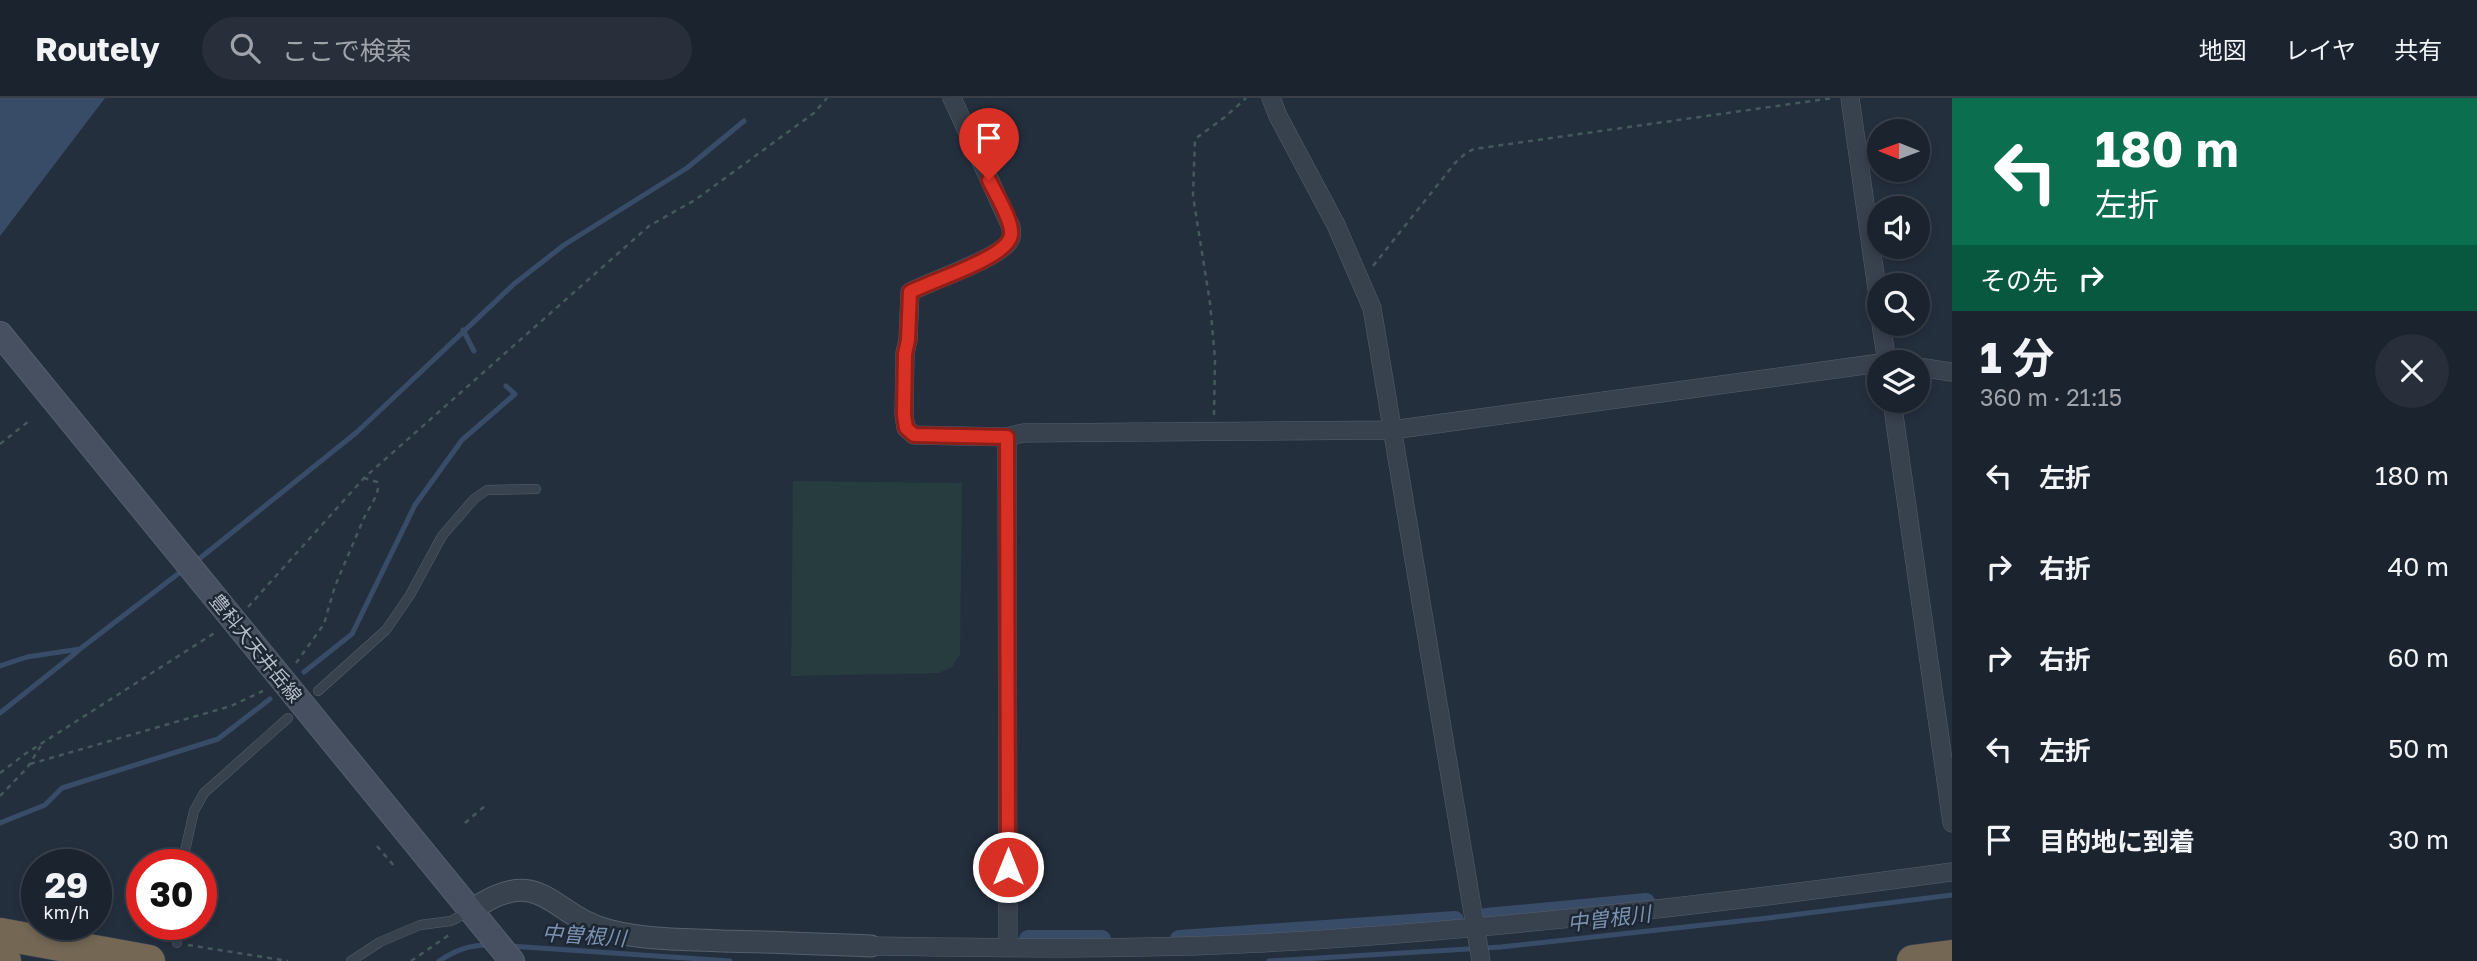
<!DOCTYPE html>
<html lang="ja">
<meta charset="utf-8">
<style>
:root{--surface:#1b232e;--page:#282f3a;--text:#f1f3f6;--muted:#a0a4aa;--line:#39404a}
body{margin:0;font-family:"Golos Text","Noto Sans JP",sans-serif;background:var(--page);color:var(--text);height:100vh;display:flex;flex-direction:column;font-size:26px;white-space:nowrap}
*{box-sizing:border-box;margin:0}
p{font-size:23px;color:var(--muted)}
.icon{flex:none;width:38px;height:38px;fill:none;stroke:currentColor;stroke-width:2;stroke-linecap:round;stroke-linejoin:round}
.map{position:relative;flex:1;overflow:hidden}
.details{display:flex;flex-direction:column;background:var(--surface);width:525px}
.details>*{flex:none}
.hud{background:#0b6e4f;color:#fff;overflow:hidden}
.needle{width:46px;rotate:271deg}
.tools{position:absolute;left:1867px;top:21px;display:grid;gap:14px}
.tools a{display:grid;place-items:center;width:63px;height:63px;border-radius:50%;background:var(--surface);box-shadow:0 4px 10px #0003,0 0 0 2px var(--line);font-size:35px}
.speed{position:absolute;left:21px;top:751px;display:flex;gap:14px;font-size:35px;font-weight:700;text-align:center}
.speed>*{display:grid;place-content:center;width:91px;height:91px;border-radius:50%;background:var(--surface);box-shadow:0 4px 10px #0003,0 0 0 2px var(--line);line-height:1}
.speed small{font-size:18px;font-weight:400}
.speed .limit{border:10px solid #d22;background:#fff;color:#111}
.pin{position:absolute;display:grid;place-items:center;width:60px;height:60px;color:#fff;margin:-72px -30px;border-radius:50% 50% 50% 0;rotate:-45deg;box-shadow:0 0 7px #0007}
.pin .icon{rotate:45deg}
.me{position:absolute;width:77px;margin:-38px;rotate:0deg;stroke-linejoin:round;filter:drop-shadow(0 0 5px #0008)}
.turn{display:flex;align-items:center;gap:24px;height:147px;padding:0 28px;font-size:32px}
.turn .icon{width:91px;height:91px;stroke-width:2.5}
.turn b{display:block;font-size:49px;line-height:60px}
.then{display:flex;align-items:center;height:66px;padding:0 28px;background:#0003;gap:14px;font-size:26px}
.round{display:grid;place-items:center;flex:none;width:74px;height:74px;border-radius:37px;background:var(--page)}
.head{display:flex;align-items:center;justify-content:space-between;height:119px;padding:0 28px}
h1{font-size:42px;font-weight:700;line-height:52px}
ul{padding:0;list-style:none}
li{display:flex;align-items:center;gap:21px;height:91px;padding:0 28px}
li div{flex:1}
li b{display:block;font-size:26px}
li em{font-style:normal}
header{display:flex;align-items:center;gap:42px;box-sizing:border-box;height:98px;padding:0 35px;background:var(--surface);border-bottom:2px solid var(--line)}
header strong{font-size:33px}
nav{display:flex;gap:38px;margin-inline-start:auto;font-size:24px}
.search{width:490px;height:63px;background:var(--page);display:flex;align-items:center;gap:18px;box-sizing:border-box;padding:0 24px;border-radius:38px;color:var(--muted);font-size:26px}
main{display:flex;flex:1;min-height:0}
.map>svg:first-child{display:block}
.green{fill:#263c3f}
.water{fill:#394c67}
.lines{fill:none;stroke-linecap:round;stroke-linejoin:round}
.stream{stroke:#394c67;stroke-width:5}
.canal{stroke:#394c67;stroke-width:18}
.service-casing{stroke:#565f6c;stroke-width:10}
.minor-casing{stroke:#565f6c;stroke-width:19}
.tertiary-casing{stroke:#565f6c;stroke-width:23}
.secondary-casing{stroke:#565f6c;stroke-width:26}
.motorway-casing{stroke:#434c59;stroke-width:33}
.path{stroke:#44595c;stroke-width:2.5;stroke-dasharray:5 5;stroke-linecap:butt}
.service{stroke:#38414e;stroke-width:9}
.minor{stroke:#38414e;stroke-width:18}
.tertiary{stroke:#38414e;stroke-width:21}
.secondary{stroke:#465061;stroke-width:24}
.motorway{stroke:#746855;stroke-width:32}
.route-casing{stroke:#8d1f18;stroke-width:18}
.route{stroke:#d93025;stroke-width:12}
.labels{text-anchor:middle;stroke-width:5;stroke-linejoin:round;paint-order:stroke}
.street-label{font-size:19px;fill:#b4bcc9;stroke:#1d2633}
.water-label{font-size:21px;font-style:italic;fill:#7c92b1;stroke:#1d2633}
</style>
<header>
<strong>Routely</strong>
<div class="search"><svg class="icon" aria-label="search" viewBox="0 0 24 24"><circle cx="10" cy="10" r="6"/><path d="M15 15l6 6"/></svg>ここで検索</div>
<nav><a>地図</a><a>レイヤ</a><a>共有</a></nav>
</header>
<main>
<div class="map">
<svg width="1952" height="863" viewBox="0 0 1952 863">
<rect width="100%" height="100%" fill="#242f3e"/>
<!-- green -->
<path class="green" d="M793,383L962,385L960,556L952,569L939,575L791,578Z"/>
<!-- water -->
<path class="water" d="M0,0H105L0,138Z"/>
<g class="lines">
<!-- stream -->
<path class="stream" d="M463,232L474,253
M194,465L357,334L514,186L564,147L687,70L744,23
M0,568L27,559L80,551L183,472
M304,574L352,536L415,407L462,342L515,296L506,288
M0,615L78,553
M0,725L45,707L62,690L218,641L270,601
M510,848L730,863
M439,863C456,852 469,847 489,847
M1269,863L1501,849L1768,820L1952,797"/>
<!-- canal -->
<path class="canal" d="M1486,819L1646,804
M1028,841H1102
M1179,841L1455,822"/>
<!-- service casing -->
<g class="service-casing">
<path id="service" d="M318,593L386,532L410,497L442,438L474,401L487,392L536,391
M182,766L194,713L204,695L288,620
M177,826V845
M351,863L380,844L420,827L451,823L470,813"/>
</g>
<!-- minor casing -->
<g class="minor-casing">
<path id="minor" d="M952,0L1011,129C1011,133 1012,136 1011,140C1005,159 930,183 910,194L908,242L905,255L904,317L906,330L914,337L1007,339L1023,335L1392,332L1880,265
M1271,0L1278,18L1336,127L1372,210L1481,863
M1850,0L1880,212
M1881,226L1887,264
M1918,269L1952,274
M1892,303L1952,725
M1007,339L1008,850
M871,848C1001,850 1132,852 1263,845C1494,832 1723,805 1952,774"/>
</g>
<!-- tertiary casing -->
<g class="tertiary-casing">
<path id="tertiary" d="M472,812C542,763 551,819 611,833C646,842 685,841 722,843C771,844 821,846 871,848"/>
</g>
<!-- secondary casing -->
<g class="secondary-casing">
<path id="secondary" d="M0,236L512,863"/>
</g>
<!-- motorway casing -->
<g class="motorway-casing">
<path id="motorway" d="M0,836L149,863
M0,862L5,863
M1913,863L1952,858"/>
</g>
<!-- path -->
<path class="path" d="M1373,168L1455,65L1466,55L1474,51L1833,0
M1214,317L1215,261L1210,205L1193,98L1195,41L1225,19L1246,0
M0,346L29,323
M248,509L364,380L649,128L695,102L814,15L827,0
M296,565L324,526L335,488L364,420L375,400L378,391L377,384L364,380
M30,666L231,608L263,593
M0,675L25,656L216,534
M0,698L27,670L42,646
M465,725L486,707
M377,748L395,769
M188,847L288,863
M411,863L449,837"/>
<!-- service -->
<use href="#service" class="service"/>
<!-- minor -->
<use href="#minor" class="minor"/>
<!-- tertiary -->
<use href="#tertiary" class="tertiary"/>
<!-- secondary -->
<use href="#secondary" class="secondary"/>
<!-- motorway -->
<use href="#motorway" class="motorway"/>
</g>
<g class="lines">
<!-- route casing -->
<g class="route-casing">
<path id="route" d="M989,82C995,95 1013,123 1011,137C1008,160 930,183 910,194L908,242L905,256L904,317L906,330L914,337L1007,339L1008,769"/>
</g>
<!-- route -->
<use href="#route" class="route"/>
</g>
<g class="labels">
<!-- street labels -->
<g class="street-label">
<text transform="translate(256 550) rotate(51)" y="7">豊科大天井岳線</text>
</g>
<!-- water labels -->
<g class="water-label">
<text transform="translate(1609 821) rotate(-7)" y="7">中曽根川</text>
<text transform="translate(584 838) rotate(4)" y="7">中曽根川</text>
</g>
</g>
</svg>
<div class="tools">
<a><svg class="needle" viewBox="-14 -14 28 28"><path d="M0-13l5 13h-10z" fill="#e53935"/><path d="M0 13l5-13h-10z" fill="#a0a4aa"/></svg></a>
<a><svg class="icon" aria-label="sound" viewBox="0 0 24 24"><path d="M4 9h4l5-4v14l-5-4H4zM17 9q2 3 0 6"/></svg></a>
<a><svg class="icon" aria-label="search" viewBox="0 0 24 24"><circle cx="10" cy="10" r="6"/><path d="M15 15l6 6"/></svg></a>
<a><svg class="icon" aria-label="layers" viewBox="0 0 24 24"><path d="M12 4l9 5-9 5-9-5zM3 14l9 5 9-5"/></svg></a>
</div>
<div class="speed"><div>29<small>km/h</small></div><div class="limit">30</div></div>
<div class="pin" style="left:989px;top:82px;background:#d93025"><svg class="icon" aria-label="arrive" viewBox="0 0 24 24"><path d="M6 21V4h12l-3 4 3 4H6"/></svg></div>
<svg class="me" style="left:1008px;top:769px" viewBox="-20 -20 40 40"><circle r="17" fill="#d93025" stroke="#fff" stroke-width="3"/><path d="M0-11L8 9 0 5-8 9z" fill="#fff"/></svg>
</div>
<section class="details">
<div class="hud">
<div class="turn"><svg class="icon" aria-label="left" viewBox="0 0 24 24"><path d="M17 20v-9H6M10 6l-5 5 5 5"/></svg><div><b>180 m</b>左折</div></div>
<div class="then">その先<svg class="icon" aria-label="right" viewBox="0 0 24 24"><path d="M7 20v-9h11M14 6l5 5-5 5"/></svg></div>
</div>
<div class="head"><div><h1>1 分</h1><p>360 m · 21:15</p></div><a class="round"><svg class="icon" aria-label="close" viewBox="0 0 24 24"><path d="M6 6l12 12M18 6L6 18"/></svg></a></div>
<ul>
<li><svg class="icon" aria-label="left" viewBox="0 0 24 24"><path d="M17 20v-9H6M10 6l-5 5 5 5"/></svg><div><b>左折</b></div><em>180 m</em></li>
<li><svg class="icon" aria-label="right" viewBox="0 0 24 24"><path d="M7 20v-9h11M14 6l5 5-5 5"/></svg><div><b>右折</b></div><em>40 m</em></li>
<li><svg class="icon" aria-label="right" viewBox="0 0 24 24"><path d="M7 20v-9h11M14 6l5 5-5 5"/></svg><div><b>右折</b></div><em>60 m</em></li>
<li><svg class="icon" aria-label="left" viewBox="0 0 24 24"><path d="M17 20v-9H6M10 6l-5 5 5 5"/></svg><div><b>左折</b></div><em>50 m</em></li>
<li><svg class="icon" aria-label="arrive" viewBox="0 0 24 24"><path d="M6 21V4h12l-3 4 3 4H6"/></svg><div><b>目的地に到着</b></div><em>30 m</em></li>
</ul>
</section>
</main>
